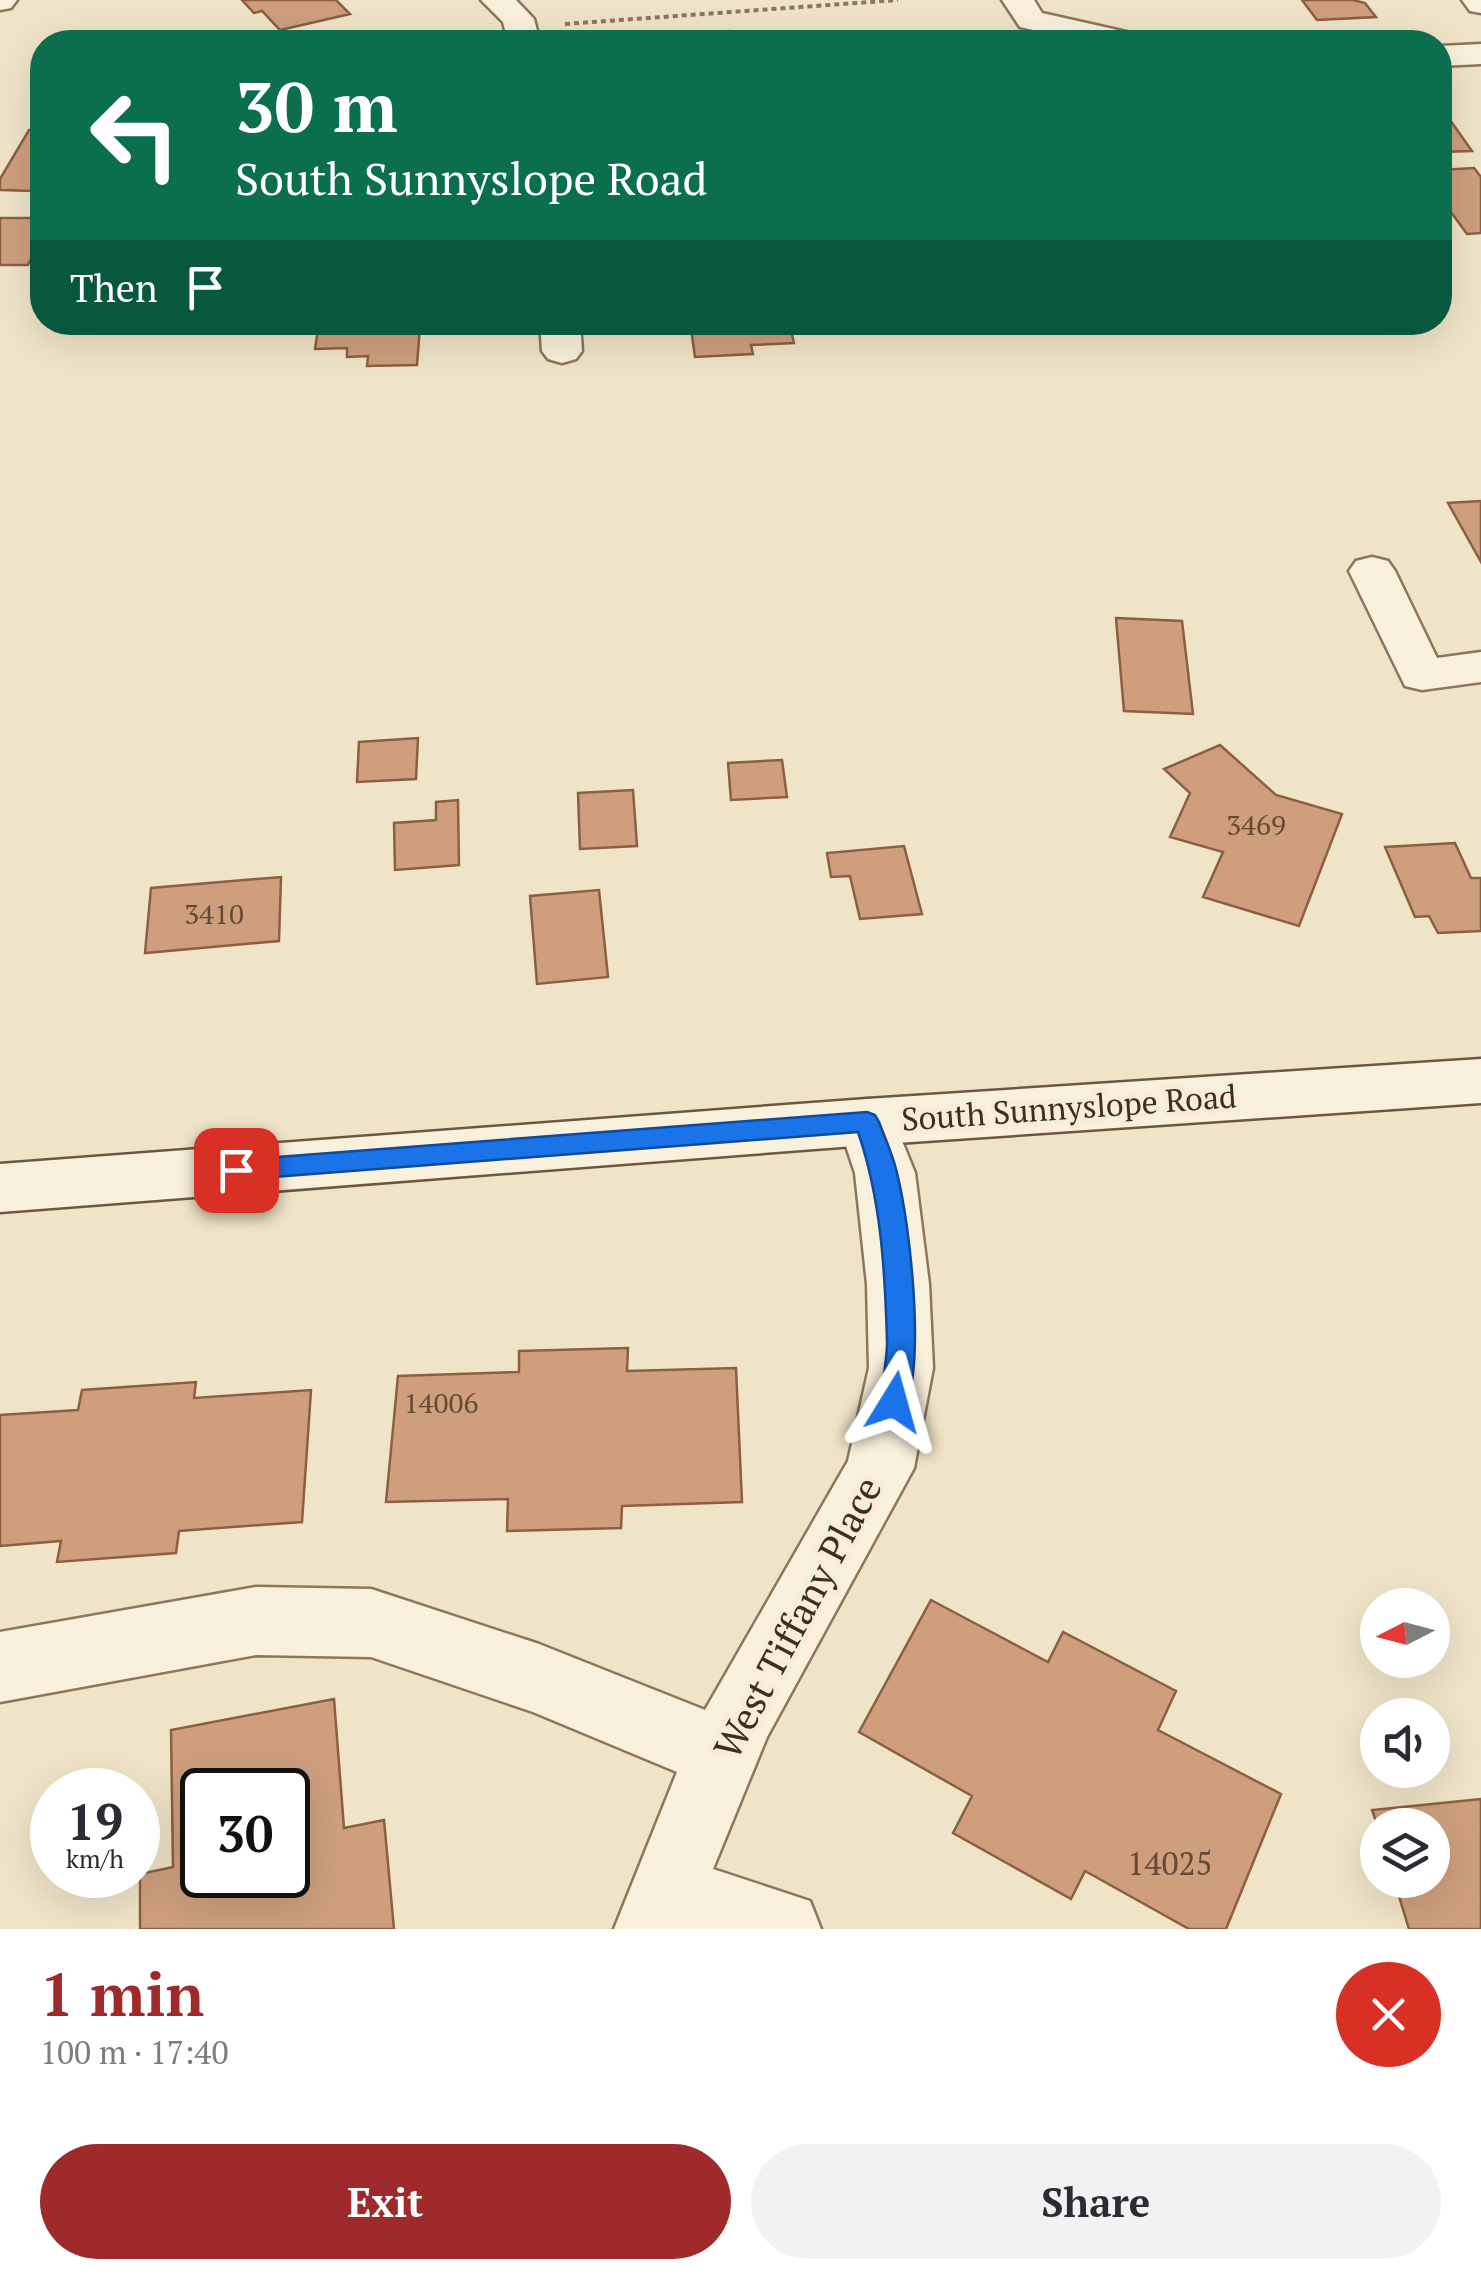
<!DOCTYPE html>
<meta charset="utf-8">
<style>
:root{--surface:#fff;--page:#f2f2f3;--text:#2b2b33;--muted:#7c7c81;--accent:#9e2a2b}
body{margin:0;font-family:"PT Serif",serif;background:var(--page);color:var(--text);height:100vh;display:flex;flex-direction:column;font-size:38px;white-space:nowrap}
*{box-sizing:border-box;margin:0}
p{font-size:32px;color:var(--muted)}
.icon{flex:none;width:55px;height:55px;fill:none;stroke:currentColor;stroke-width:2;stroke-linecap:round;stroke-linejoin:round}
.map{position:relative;height:1929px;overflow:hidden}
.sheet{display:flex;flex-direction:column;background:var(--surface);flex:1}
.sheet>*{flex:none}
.banner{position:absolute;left:30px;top:30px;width:1422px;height:305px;border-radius:40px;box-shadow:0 10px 40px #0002;background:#0b6e4f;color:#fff;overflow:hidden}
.needle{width:65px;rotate:264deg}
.tools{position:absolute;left:1360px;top:1588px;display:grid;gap:20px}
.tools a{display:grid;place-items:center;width:90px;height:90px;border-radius:50%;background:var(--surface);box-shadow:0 10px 40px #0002;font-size:50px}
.speed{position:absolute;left:30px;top:1768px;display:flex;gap:20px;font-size:50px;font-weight:700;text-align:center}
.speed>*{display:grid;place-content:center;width:130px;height:130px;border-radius:50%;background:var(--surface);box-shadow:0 10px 40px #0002;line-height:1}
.speed small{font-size:25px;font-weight:400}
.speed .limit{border:5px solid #111;border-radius:15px;background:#fff;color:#111}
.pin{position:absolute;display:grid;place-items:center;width:85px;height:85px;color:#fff;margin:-42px;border-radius:20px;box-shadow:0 5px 15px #0006}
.me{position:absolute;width:110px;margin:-55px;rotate:8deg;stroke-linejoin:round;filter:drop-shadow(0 0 8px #0008)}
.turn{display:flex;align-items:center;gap:35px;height:210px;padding:0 40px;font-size:45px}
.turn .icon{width:130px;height:130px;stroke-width:2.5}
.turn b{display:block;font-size:70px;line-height:85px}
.then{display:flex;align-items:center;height:95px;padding:0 40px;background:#0003;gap:20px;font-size:38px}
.round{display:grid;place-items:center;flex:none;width:105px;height:105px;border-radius:52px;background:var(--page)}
.head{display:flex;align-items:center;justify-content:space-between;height:170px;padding:0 40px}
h1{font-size:60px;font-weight:800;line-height:75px;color:var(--accent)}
.button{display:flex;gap:20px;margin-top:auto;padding:20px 40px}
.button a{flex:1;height:115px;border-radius:60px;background:var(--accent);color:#fff;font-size:40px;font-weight:800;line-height:115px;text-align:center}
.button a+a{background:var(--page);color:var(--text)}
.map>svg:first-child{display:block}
.building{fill:#cf9f7d;stroke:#8d5f41;stroke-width:2.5;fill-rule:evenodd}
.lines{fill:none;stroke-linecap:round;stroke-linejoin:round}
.street-casing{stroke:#8d765c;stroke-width:5}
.secondary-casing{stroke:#6f573f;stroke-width:5}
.path{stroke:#8d765c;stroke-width:4;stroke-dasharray:5 4;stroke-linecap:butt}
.street{fill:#faf1dc;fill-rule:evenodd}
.secondary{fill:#faf1dc;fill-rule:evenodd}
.route{fill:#1a73e8;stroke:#114b97;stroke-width:2.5}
.labels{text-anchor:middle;stroke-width:10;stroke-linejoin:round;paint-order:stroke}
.number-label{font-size:28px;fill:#624a37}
.street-label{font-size:32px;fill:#3d2e20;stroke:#f7eed8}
.near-number-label{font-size:32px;fill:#624a37}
.near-street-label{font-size:38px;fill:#3d2e20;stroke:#f7eed8}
</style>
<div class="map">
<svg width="1481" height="1929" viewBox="0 0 1481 1929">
<rect width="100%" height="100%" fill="#f0e4c8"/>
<!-- building -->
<path class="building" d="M242,0H336L350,14L280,30L262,11L254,13Z
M1302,0H1353L1365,3L1376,17L1317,20Z
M731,31L735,42H656L654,35Z
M1440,110H1443L1472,151L1440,152Z
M29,130L42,131V175L33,191L0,190V179Z
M1474,168L1481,177V233L1467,234L1440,197V170Z
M0,218H42V236L28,265H0Z
M337,322H404V328L420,327L417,365L367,366L368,356L347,357V348L315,349L318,329H336Z
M690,322H789L794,343L751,345L753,354L695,357Z
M1481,501V562L1448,503Z
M1116,618L1182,621L1193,714L1124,711Z
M418,738L416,779L357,782L359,742Z
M1220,745L1276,795L1342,814L1299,926L1203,897L1223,852L1170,837L1190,793L1164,769Z
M782,760L787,797L731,800L728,763Z
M633,790L637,846L580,849L578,793Z
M458,800L459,865L395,870L394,823L436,820V802Z
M1455,843L1471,878H1481V931L1438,933L1429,916L1415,917L1385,847Z
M904,846L922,914L860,919L850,876L831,877L827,853Z
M281,877L279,941L145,953L151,888Z
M599,890L608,977L537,984L530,896Z
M628,1348L627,1371L736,1368L742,1502L622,1506L621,1528L507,1531L508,1499L386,1502L398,1376L519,1372V1351Z
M196,1382L194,1398L311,1390L302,1522L179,1531L176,1553L57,1562L61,1541L0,1546V1415L78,1410L82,1390Z
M931,1600L1048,1662L1063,1632L1176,1691L1158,1730L1281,1794L1226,1929H1189L1085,1871L1071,1899L953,1833L972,1796L859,1732Z
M334,1699L344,1828L384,1820L394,1929H140V1874L173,1867L171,1730ZM202,1790H288V1875H202Z
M1481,1799V1929H1409L1394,1880H1432V1825L1378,1827L1372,1810Z"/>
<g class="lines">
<!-- street casing -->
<g class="street-casing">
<path id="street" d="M0,0H17L11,8L0,10Z
M481,0H516L534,19L540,42H508L503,22Z
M1002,0H1034L1042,13L1140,35L1144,42H1087L1020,27Z
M1462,0H1481V13L1470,11Z
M1481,44V64L1440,66V46Z
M540,322H580L582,351L576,359L562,363L548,359L542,351Z
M1372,557L1388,561L1395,571L1437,658L1481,652V682L1422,690L1405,686L1349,571L1356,561Z
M867,1099L888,1106L915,1173L929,1284L933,1368L914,1468L767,1737L713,1869L810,1901L821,1929H614L677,1772L533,1712L371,1657L256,1655L0,1702V1632L256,1587L371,1589L539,1644L705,1710L848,1461L869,1368L867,1284L855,1173L838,1122L846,1106Z"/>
</g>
<!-- secondary casing -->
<g class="secondary-casing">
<path id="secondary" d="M1481,1059V1103L867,1145L0,1212V1164L867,1099Z"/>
</g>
<!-- path -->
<path class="path" d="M565,24L898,0"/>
<!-- street -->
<use href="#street" class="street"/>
<!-- secondary -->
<use href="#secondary" class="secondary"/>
</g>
<!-- route -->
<path class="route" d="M867,1112L875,1115L879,1122C885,1138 893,1155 897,1173C910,1224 926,1364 904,1410L894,1413L884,1410C878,1396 888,1359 887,1341C885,1270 881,1199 858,1132L236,1180L227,1177L224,1170L227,1163L236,1160Z"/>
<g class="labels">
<!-- number labels -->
<g class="number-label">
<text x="1256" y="835">3469</text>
<text x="214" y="924">3410</text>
<text x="441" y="1413">14006</text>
</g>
<!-- street labels -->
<g class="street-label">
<text transform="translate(1069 1108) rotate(-4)" y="11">South Sunnyslope Road</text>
</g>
<!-- near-number labels -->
<g class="near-number-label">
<text x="1170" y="1875">14025</text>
</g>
<!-- near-street labels -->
<g class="near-street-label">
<text transform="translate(798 1618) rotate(-62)" y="13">West Tiffany Place</text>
</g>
</g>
</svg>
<div class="tools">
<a><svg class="needle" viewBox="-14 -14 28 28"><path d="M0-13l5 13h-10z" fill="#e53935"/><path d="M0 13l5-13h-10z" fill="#7c7c81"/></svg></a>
<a><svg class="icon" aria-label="sound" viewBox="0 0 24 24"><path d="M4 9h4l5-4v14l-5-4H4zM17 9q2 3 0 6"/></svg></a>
<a><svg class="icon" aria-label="layers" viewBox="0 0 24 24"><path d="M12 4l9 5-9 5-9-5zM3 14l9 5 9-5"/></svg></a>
</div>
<div class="speed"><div>19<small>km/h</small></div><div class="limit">30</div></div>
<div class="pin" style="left:236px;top:1170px;background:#d93025"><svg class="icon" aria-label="arrive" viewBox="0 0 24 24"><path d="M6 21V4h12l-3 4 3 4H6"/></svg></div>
<svg class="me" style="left:894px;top:1402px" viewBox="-20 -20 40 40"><path d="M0-17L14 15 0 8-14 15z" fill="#1a73e8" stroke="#fff" stroke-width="4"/></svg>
<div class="banner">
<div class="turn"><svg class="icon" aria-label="left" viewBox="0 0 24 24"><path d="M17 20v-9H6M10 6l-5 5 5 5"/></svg><div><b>30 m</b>South Sunnyslope Road</div></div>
<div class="then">Then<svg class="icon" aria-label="arrive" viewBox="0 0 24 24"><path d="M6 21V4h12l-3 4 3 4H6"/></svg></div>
</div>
</div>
<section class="sheet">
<div class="head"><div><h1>1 min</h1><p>100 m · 17:40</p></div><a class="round" style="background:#d93025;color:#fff"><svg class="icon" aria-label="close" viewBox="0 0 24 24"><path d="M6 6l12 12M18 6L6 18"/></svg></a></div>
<div class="button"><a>Exit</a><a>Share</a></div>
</section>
